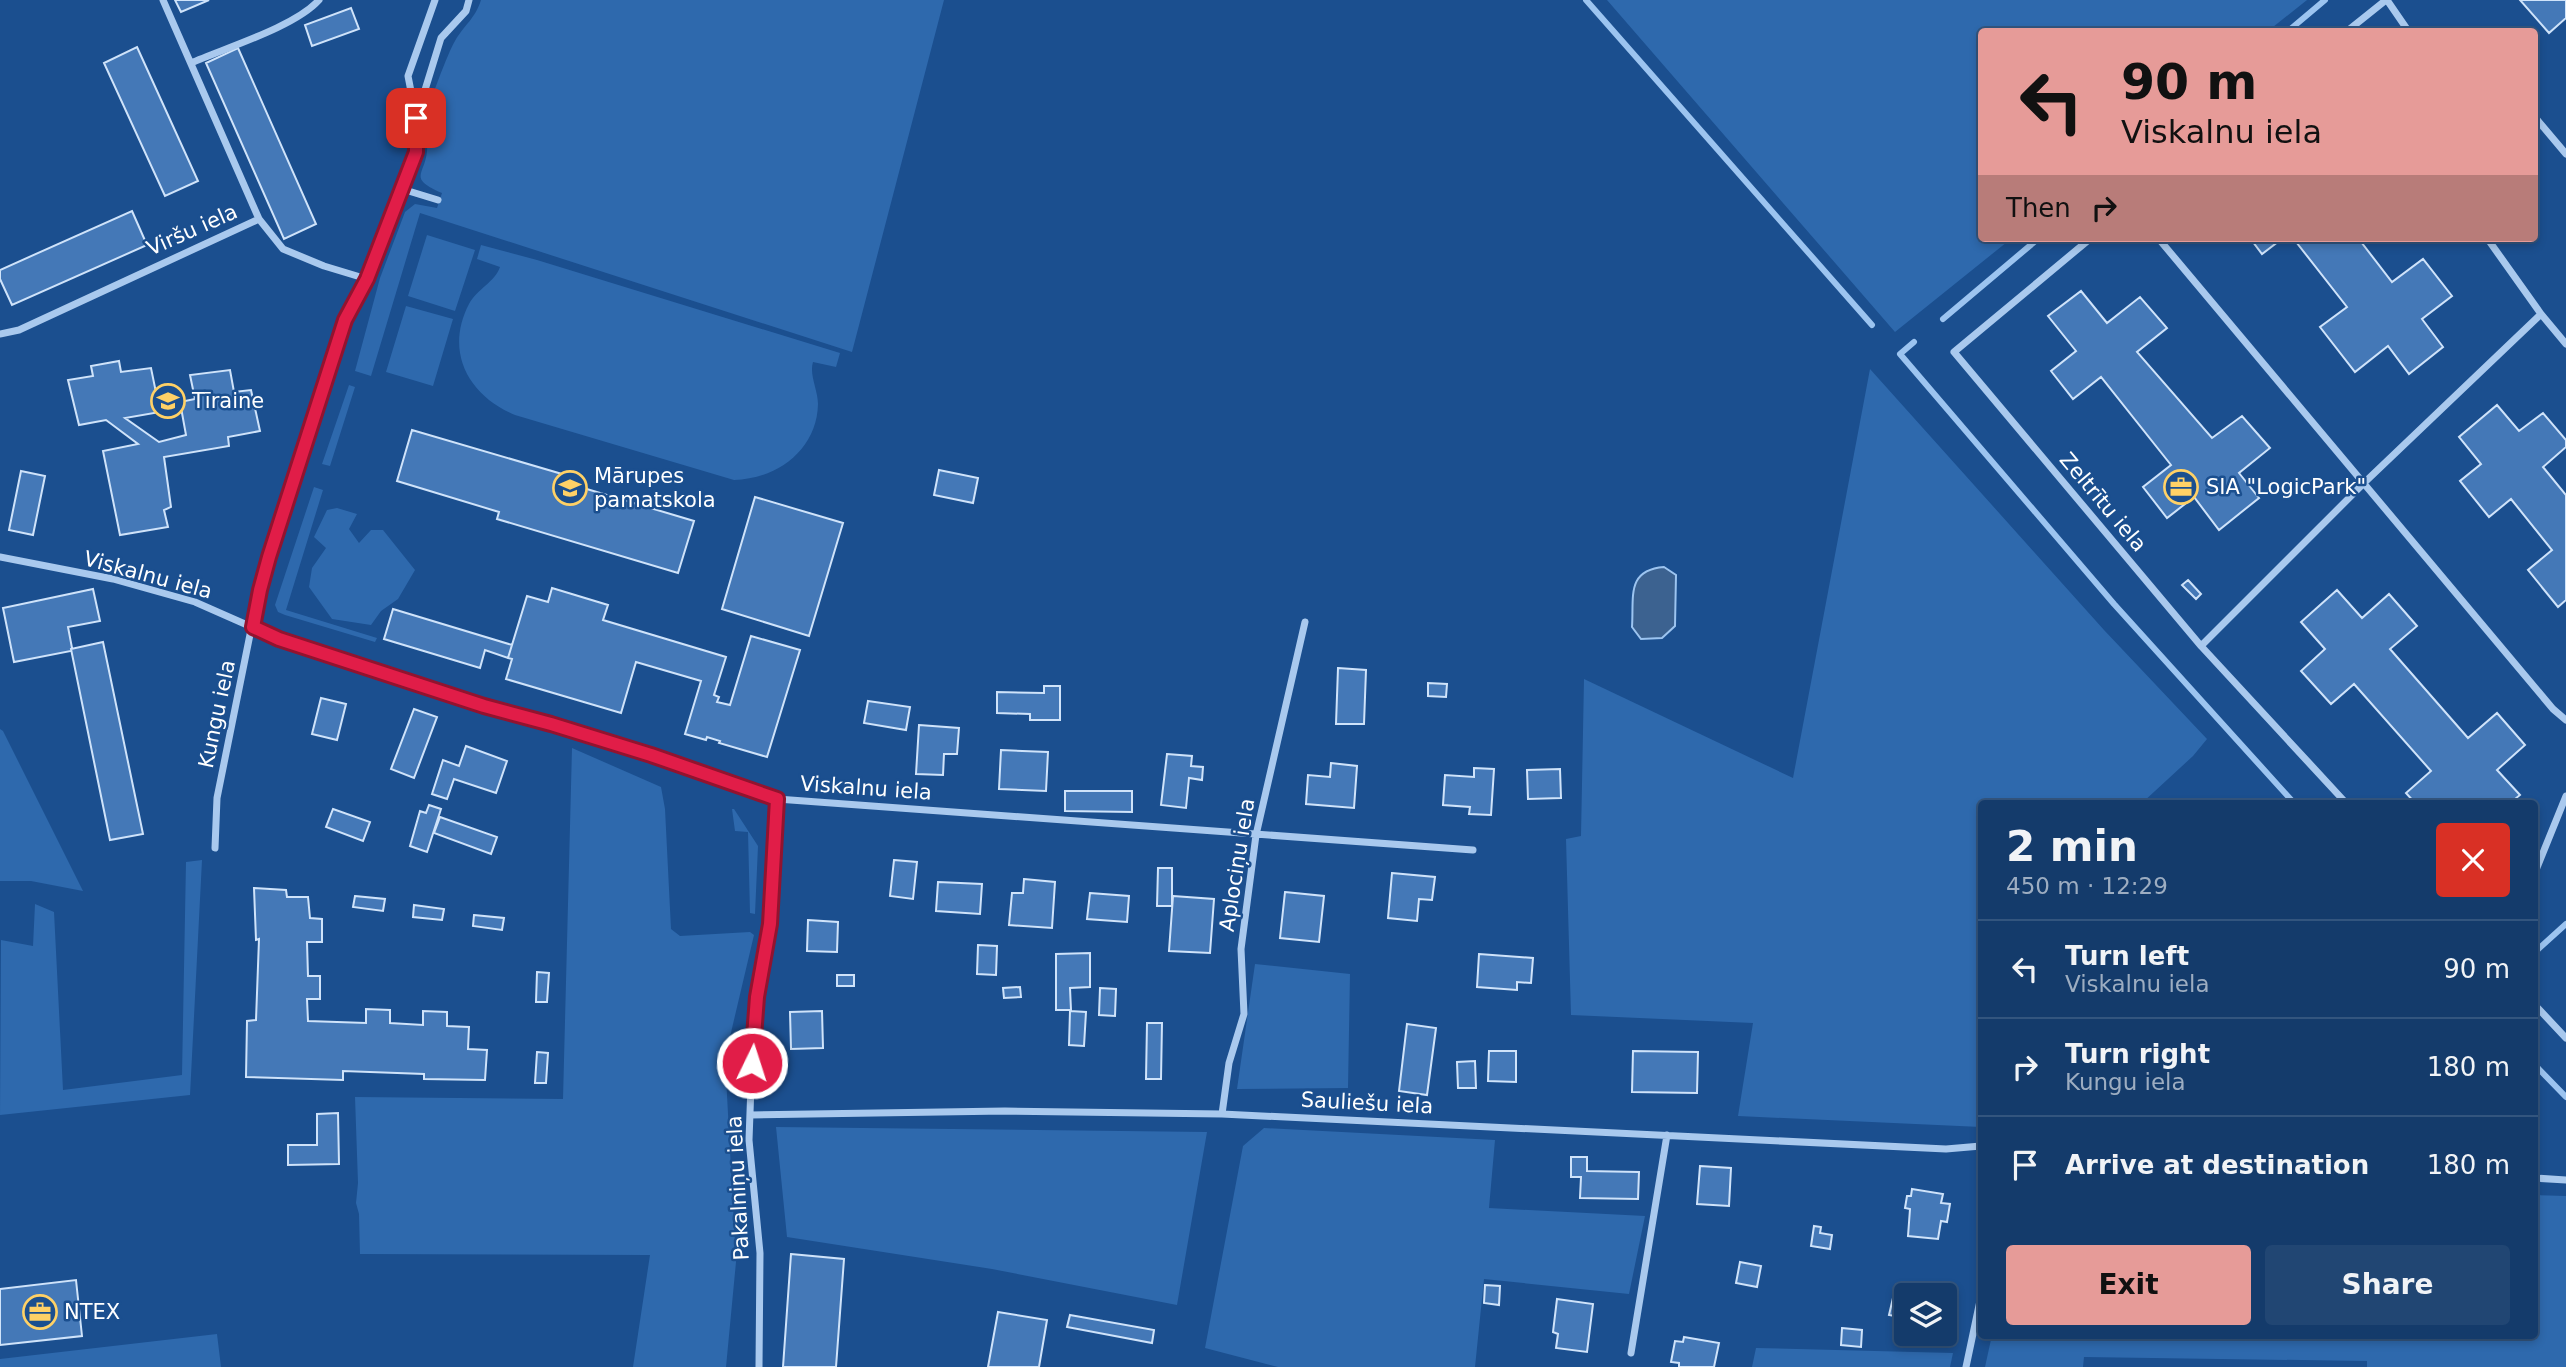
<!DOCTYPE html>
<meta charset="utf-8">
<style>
:root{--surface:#143b6b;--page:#214673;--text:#f1f3f6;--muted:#9dadc1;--line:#33557e;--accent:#e69b98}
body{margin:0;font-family:"DejaVu Sans",sans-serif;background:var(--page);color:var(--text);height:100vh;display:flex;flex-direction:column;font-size:26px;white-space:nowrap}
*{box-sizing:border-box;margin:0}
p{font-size:23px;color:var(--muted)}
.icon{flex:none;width:38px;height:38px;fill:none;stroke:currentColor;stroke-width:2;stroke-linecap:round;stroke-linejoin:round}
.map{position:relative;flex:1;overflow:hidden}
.side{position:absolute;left:1978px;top:800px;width:560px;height:539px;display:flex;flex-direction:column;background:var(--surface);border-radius:7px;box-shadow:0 4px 10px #0003,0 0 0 2px var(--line)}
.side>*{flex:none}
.guide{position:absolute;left:1978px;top:28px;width:560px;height:214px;border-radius:7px;box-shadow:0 4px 10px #0003,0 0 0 2px var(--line);background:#e69b98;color:#111;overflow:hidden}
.buttons{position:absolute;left:1894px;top:1283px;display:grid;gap:14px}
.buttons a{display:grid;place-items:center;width:63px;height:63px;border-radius:7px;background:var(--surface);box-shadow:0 4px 10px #0003,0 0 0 2px var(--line);font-size:35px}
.pin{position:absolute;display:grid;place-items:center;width:60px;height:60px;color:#fff;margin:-30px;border-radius:14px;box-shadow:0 4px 10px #0006}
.me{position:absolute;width:77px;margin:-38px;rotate:4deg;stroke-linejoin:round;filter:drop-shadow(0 0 5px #0008)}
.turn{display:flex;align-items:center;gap:24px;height:147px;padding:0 28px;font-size:32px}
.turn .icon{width:91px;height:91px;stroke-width:2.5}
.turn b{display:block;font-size:49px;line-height:60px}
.then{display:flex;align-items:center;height:66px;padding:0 28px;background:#0003;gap:14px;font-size:26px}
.round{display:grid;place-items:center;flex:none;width:74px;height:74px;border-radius:7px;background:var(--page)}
.summary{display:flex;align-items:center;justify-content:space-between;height:119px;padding:0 28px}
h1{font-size:42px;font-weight:700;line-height:52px}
.primary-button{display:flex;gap:14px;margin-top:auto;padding:14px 28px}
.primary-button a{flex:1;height:80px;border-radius:7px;background:var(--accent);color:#111;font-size:28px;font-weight:700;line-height:80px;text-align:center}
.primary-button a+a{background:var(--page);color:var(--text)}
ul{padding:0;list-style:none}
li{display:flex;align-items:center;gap:21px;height:98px;padding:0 28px;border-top:2px solid var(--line)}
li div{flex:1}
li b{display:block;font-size:26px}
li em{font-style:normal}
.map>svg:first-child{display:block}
.green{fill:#2e69ad}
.water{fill:#3c6290;stroke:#9cc4f0;stroke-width:2}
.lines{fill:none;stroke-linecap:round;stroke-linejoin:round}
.stream{stroke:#9cc4f0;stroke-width:6}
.building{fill:#4478b7;stroke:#cfe3fa;stroke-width:2}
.minor{stroke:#a9c9ee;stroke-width:7}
.route-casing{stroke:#92132f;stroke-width:18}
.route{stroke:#e11d48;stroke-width:12}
.labels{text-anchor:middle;stroke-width:5;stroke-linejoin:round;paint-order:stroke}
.street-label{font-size:21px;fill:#fff;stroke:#1b4f8f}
.poi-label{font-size:21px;fill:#fff;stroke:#1b4f8f;text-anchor:start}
</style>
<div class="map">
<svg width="2566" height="1367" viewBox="0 0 2566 1367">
<rect width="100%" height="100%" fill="#1b4f8f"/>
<!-- green -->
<path class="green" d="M481,0H944L852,352L420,213L371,376L355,371L380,278L405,212L415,204L437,208L442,193C407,178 425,175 427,151C428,140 424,129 426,118C427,108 449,50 455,41C464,25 475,19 481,0Z
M1607,0H2307L2268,31L1981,32V238H2012L1895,332Z
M427,235L475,250L455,311L408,296Z
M481,245L537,260L840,353L836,367L813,362C809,375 818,390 818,404C817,450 777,479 734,480L515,415C469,396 444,352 469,304C477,289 495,282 500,267L477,259Z
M406,306L453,319L433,386L386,372Z
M1870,369L2104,630L2207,739L2193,756L2142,803H1981V1127L1738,1116L1753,1023L1571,1015L1566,839L1581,836L1584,679L1793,778Z
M349,385L355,387L330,466L322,464Z
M314,487L323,490L286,610L377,638L375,642L285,615L278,612L275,605Z
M337,508L357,514L349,529L359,543L371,530H383L415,570L398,599L381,611L371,625L332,619L309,587L312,568L326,548L314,537L327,510Z
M0,729L3,731L83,891L31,881H0Z
M572,748L661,787L665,809L671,929L680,936L750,932L754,935L725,1058L736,1262L726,1367H633L650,1255L360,1254L359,1214L356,1203L358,1183L355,1097L563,1099Z
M732,809H734L758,846L755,914L750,913L748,832L735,831Z
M202,860L190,1095L0,1115L1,940L33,946L35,904L54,912L63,1090L182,1075L186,862Z
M1255,964L1350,974L1348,1088L1237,1089Z
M776,1127L1207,1132L1177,1305L992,1269L787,1237Z
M1264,1128L1495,1140L1489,1208L1645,1216L1629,1294L1484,1279L1475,1367H1278L1205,1348L1243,1146Z
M2534,1195L2566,1196V1367H2367V1361L2084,1357L2083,1367H1985L1992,1335H2534Z
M217,1334L221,1367H0V1359Z
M1756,1348L1953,1353L1950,1367H1752Z"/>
<!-- water -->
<path class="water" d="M1664,567L1676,575L1675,626L1662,638L1641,639L1632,627C1634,597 1626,570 1664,567Z"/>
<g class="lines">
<!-- stream -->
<path class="stream" d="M1586,0L1872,325
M2287,32L2325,0
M1943,319L2039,238
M1914,342L1900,354L2114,604L2294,803
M2534,953L2566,924
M2534,1064L2566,1097"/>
</g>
<!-- building -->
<path class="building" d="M175,0H209L181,12Z
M2520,0H2566V18L2549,33Z
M351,8L359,29L312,46L305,25Z
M137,47L198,181L165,196L104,63Z
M238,48L316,224L284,239L206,63Z
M132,211L147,245L12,305L0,279V270Z
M2250,238H2283L2262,254Z
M2293,238H2358L2392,282L2423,259L2452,296L2422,319L2443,347L2409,374L2388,346L2355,372L2320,327L2347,307Z
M2081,291L2107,323L2140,297L2167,328L2137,352L2212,438L2242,416L2270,448L2239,473L2259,498L2219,530L2194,497L2167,518L2143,487L2171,465L2101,377L2073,399L2051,371L2076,351L2048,316Z
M119,361L121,372L151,368L160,412L125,418L159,442L186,435L180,402L195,399L190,375L230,370L234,392L251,390L260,431L228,437L229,446L164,457L171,507L164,510L168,527L120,535L103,451L138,444L106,420L79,425L68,380L93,376L91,366Z
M2497,405L2519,431L2543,413L2566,440V447L2543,467L2566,495V600L2558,607L2528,570L2552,550L2511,499L2489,517L2460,481L2481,464L2459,437Z
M412,430L562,474L560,481L694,521L678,573L497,519L499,512L397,481Z
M939,470L978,478L973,503L934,495Z
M21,471L45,476L33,535L9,530Z
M755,497L843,523L809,636L722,609Z
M2188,580L2201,594L2196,599L2182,585Z
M552,588L608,605L603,620L726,657L714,695L719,697L717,702L730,705L751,636L800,650L767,757L719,743L720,741L707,737L706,740L685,734L701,681L636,662L621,713L506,679L512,659L508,658L527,596L548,602Z
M93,589L100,621L68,627L72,648L71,651L14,662L3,608Z
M2337,590L2362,618L2389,594L2417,626L2390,649L2468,738L2497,713L2525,745L2497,770L2520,795L2510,803H2462L2461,801L2458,803H2415L2406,793L2431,771L2354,684L2331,704L2301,671L2325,649L2301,622Z
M393,609L512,645L508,658L485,650L480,668L384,639Z
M103,642L143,834L110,840L71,649Z
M1338,668L1366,670L1364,724H1336Z
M1428,683L1447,684L1446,697L1428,696Z
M1044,686H1060V720H1030V714L997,713V692L1044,693Z
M321,698L346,704L337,740L312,734Z
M868,701L910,707L906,730L864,723Z
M414,709L437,717L414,778L391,769Z
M919,725L959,728L957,754H944L943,775L916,774Z
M466,746L507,761L496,793L454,779L447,799L432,794L443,760L459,766Z
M1001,750L1048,752L1046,791L999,789Z
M1167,754L1192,756L1191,766L1203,767L1202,780L1189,778L1186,808L1161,805Z
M1331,763L1357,766L1354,808L1306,804L1308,775L1330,777Z
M1474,768L1494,769L1491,815L1469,814L1470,807L1443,805L1445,775L1474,777Z
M1560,769L1561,798L1528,799L1527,770Z
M1065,791H1132V812L1065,811Z
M429,805L441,809L427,852L410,846L420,811L426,813Z
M333,809L370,822L363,841L326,827Z
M440,817L497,837L491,854L434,833Z
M894,860L917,862L913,899L890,896Z
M1158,868H1172V906H1157Z
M1392,873L1435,877L1432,900L1419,899L1417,921L1388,918Z
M1024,879L1055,882L1052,928L1009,925L1012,893H1023Z
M938,882L982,884L980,914L936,911Z
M254,888L286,890L287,897H308L310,918L322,919V942H307L308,976H320V999H307L308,1021L366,1023V1009L390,1010V1023L423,1025V1011L447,1012V1026L469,1027L468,1049L487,1050L485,1080L424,1079V1074L343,1071V1080L246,1077L247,1021L256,1020L259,939L256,940Z
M1285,892L1324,896L1319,942L1280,938Z
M1090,893L1129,896L1127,922L1087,919Z
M355,896L385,899L383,911L353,907Z
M1173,896L1214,899L1210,953L1169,951Z
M414,905L444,909L442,920L413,917Z
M474,915L504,918L502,930L473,926Z
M808,920L838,922L837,952L807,951Z
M978,945L997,946L996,975L977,974Z
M1090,953V987L1070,988L1071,1010H1056V954Z
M1479,954L1533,958L1531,983L1517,982V990L1477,987Z
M537,972L549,973L547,1002H536Z
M837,975H854V986H837Z
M1020,987L1021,997L1004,998L1003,988Z
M1100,988L1116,989L1115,1016L1099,1015Z
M822,1011L823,1048L791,1049L790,1012Z
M1070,1011L1086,1012L1084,1046L1069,1045Z
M1147,1023H1162L1161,1079H1146Z
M1407,1024L1436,1028L1427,1095L1399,1091Z
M1489,1051H1516V1082L1488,1081Z
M1633,1051L1698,1052L1697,1093L1632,1092Z
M537,1052L548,1053L546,1083H535Z
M1475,1061L1476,1088H1458L1457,1062Z
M338,1113L339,1164L288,1165V1145H317V1114Z
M1571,1157H1587V1171L1639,1172L1638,1199L1580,1198L1581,1177H1571Z
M1700,1166L1731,1168L1729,1206L1697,1204Z
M1912,1189L1943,1194L1941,1203L1950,1204L1947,1222L1941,1221L1938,1239L1908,1236L1910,1209L1905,1208L1907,1196H1911Z
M1814,1226L1821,1227L1820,1233L1832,1235L1830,1249L1811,1246Z
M791,1254L844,1259L836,1367H783Z
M1740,1262L1761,1266L1757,1287L1736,1283Z
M76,1280L82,1336L0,1345V1289Z
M1485,1285L1500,1286L1499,1305L1484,1303Z
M1896,1285L1910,1290V1285L1921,1288L1920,1293L1927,1295H1906V1334H1921L1919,1340L1895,1333L1900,1317L1889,1315Z
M1557,1299L1593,1304L1587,1352L1556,1348L1558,1334L1553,1332Z
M998,1312L1047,1320L1039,1367H988Z
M1070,1315L1154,1330L1152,1343L1067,1327Z
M1842,1328L1862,1330L1861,1347L1841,1345Z
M1684,1337L1719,1343L1714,1367H1679V1363L1671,1362L1675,1341L1683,1342Z"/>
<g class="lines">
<!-- minor -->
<path class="minor" d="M2387,0L2409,32
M2346,32L2386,0
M2440,32H2445
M191,63C225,48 295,27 319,0
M2534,116L2566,154
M416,117L408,76L435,0
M402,189L438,200
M259,219L283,249L324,266L367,279
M2091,238L1954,352L2201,646L2346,803
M2158,238L2553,709L2566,720
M2487,238L2541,314L2566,344
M0,334L19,330L259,219L163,0
M0,557L113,579L195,602L279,639L484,706L551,724L651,755L777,799L1473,850
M2201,646L2365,482L2541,314
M215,848L217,798L259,590L345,320L367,279L416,152V119L441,38L466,11L469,0
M2534,875L2566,796
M2534,1004L2566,1038
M1222,1114L1229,1063L1244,1014L1241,949L1256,835L1305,622
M751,1115L1005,1111L1222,1114L1946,1149L1981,1146
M2534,1178L2566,1180
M1631,1353L1667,1135
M759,1367L760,1253L749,1140L751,1085L757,997L770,924L777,799
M1966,1367L1981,1296"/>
</g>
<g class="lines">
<!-- route casing -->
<g class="route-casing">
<path id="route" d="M416,118V152L367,279L345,320L269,557L260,590L253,627L279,639L484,706L551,724L651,755L777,799L770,924L757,997L752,1063"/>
</g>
<!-- route -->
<use href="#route" class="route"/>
</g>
<!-- icons -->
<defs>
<g id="school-ring" transform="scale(1.75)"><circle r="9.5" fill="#1b4f8f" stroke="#ffd166" stroke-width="1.5"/><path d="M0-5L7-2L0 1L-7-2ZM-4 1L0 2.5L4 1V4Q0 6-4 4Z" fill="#ffd166"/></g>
<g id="office-ring" transform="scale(1.75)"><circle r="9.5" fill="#1b4f8f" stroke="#ffd166" stroke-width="1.5"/><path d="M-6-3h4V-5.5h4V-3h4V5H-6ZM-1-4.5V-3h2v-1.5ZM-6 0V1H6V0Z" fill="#ffd166"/></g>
</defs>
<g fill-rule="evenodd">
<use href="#school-ring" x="168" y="401"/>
<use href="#office-ring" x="2181" y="487"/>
<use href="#school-ring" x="570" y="488"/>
<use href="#office-ring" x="40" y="1312"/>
</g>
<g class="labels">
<!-- street labels -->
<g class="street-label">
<text transform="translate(192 230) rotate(-24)" y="7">Viršu iela</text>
<text transform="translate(2103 502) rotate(50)" y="7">Zeltrītu iela</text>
<text transform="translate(148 575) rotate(15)" y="7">Viskalnu iela</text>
<text transform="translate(217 714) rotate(-78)" y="7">Kungu iela</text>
<text transform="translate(866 788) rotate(4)" y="7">Viskalnu iela</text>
<text transform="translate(1237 865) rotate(-81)" y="7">Aplociņu iela</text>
<text transform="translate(1367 1103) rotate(3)" y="7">Sauliešu iela</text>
<text transform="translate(738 1188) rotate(-93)" y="7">Pakalniņu iela</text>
</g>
<!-- poi labels -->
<g class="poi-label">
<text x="192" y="408">Tīraine</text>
<text x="594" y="483">Mārupes<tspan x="594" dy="24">pamatskola</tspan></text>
<text x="2206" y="494">SIA "LogicPark"</text>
<text x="64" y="1319">NTEX</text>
</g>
</g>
</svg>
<div class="buttons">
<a><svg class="icon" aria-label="layers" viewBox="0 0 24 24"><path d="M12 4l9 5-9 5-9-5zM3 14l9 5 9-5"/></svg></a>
</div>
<div class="pin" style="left:416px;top:118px;background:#d93025"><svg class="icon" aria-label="arrive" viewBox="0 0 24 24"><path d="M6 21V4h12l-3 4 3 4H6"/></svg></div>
<svg class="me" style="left:752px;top:1063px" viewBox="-20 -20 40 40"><circle r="17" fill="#e11d48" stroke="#fff" stroke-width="3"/><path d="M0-11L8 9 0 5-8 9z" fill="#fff"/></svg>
<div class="guide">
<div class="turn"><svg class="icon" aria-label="left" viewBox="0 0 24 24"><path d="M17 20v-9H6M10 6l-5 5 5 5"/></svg><div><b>90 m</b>Viskalnu iela</div></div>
<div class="then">Then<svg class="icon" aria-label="right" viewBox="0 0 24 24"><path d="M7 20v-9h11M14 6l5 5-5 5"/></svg></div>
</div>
<section class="side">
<div class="summary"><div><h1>2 min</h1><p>450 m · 12:29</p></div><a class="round" style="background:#d93025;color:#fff"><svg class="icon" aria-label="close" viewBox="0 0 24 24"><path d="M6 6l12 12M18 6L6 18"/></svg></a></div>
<ul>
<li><svg class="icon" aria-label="left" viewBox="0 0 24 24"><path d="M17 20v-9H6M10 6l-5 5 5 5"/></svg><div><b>Turn left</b><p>Viskalnu iela</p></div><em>90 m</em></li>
<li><svg class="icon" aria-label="right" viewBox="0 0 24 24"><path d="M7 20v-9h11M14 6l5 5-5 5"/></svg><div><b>Turn right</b><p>Kungu iela</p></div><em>180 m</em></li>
<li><svg class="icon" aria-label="arrive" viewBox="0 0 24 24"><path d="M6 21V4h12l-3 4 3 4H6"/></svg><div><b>Arrive at destination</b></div><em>180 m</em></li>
</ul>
<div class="primary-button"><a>Exit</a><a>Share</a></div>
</section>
</div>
